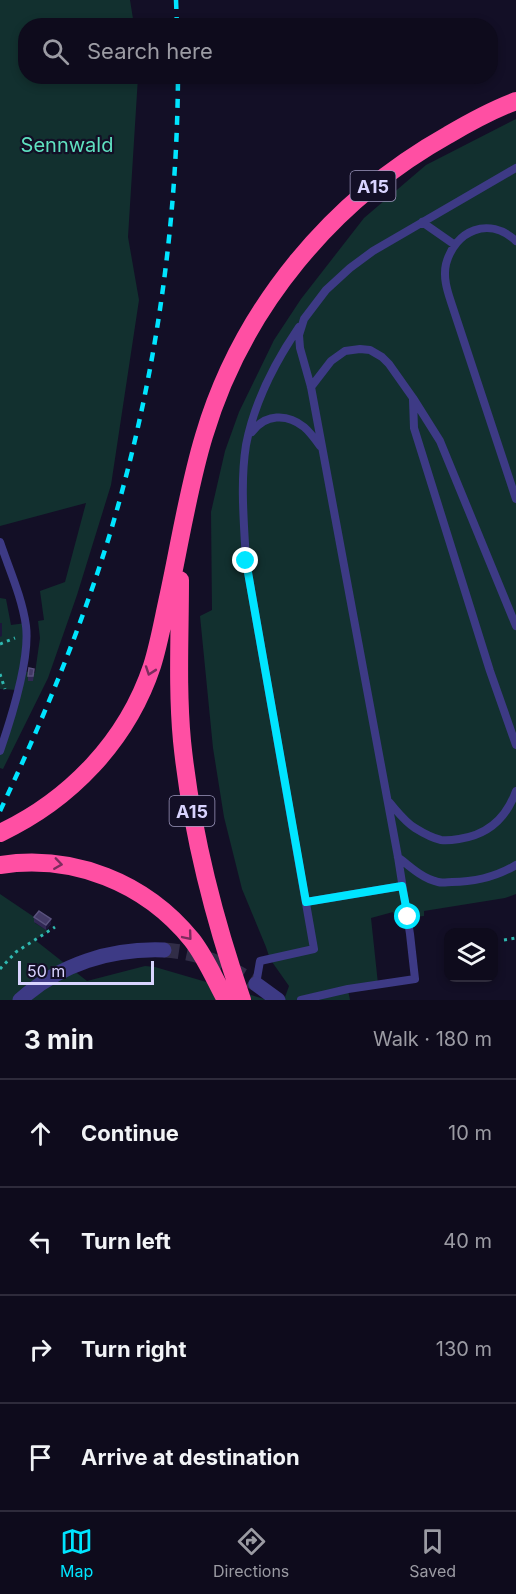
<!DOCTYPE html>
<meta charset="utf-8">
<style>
:root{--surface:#0e0b1c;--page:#171425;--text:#f1f3f6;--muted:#9b9ba3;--line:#2e2b3b;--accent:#00e5ff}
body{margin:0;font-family:Inter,sans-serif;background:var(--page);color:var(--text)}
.controls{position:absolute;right:18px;bottom:18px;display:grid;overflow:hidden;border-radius:12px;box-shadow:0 3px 9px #0003}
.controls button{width:54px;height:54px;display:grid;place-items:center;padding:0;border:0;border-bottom:2px solid var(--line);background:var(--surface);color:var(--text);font:30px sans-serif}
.scale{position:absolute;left:18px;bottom:15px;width:136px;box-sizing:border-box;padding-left:6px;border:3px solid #d9d4ff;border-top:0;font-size:16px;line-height:21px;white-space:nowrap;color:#d9d4ff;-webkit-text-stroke:4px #130f26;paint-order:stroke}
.stop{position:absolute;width:18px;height:18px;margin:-14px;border:4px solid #00e5ff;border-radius:50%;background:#fff}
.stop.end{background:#00e5ff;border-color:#fff;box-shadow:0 2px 6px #0008}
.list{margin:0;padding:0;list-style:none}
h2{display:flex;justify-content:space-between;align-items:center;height:78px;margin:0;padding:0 24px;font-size:26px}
h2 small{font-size:20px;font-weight:400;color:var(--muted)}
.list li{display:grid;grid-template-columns:39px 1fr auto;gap:18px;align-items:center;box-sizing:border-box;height:108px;padding:0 24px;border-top:2px solid var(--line)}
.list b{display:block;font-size:22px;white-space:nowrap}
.list em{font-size:20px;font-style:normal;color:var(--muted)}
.icon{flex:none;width:33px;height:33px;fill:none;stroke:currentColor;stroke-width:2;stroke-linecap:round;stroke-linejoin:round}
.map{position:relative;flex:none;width:516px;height:1000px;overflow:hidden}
.search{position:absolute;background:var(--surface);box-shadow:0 3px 9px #0003;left:18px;right:18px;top:18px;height:66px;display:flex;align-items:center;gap:15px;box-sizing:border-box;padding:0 21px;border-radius:24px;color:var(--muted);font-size:22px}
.sheet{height:510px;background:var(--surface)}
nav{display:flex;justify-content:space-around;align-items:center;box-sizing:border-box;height:84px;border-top:2px solid var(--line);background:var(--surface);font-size:16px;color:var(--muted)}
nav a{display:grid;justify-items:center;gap:3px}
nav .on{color:var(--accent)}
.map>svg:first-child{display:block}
.green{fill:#12302f}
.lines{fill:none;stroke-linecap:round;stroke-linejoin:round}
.minor-tunnel{stroke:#312d47;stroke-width:15;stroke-dasharray:15 8;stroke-linecap:butt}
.path{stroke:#2fb8b0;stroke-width:3;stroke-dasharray:3 4.5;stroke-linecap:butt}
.service{stroke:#3d3a85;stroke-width:8}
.minor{stroke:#3d3a85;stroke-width:15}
.motorway{stroke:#ff4fa3;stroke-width:18}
.rail{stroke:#00e5ff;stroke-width:4.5;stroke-dasharray:9 8;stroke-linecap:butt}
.wall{fill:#312854}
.shaded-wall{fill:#1d163a}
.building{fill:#433a66;stroke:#5a527e;stroke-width:1.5}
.oneway{stroke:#7d2c5e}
.route{stroke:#00e5ff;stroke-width:8}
.labels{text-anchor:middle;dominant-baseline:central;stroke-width:4.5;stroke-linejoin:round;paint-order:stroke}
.shield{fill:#130f26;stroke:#9e99be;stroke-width:1.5}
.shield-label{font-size:18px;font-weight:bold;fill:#d9d4ff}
.park-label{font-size:20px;fill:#5fe0c0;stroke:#130f26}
</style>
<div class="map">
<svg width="516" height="1000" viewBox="0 0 516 1000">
<rect width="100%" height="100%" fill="#130f26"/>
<path class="green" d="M0,0h130l4,25 -108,1v50l112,1 -10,160 11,63 -28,185 -34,110 -29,83 -45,91 -3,-1v-16l17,-62 -17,-1v-91l6,1 5,26 15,-2 -4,48 13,2 5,-35 -2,-17 6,-1 -4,-29 25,-9 21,-79 -86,23z
M516,119v775l-11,4 -81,13v5l-28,3 -3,-7 -22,6 7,66 -30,6 2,10h-66l5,-14 -19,-27 -4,-12 -24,-58 -18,-72 -11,-69 -13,-132 12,-6 -1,-98 14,-61 14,-39 35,-72 27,-41 63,-81 62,-53z
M0,894l37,25 -2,4 13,8 -13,9 52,41 58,-15 10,1 113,33h-268z"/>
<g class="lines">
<path class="minor-tunnel" d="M164,950c35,2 64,15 92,34"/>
<path class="path" d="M0,644l15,-6
M0,674l5,15
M504,940l12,-2
M0,969l16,-17 39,-25"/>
<path class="service" d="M422,222l33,23
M516,241c-27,-25 -61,-11 -70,23 -3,13 1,26 5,38l65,197
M311,387l20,-26 14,-10 15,-2 10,1 12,7 7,7 24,34 27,43 76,185
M413,400l1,28 76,243 26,74
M252,432c13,-18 35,-19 52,-5 6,5 11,12 16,19
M0,542c9,27 22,55 26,84 4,33 -15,93 -26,125
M389,802c8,9 16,20 26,26 8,5 17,10 26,12 6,1 12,0 18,-1 29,-4 47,-20 57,-48
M398,857c11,9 25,22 40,25 4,1 10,0 14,0 23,0 44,-5 64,-17
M306,902l96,-16
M256,984l4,-23 54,-12 -68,-388c-2,-38 -6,-78 0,-116 8,-42 29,-83 53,-118
M301,1000l47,-11 67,-10 -5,-45 -12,-77 -87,-470 -11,-39 -1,-13 5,-16 22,-29 24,-22 23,-17 143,-83"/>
<path class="minor" d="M256,984l22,16
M20,1000c40,-36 91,-52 144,-50"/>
<path class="motorway" d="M180,580c0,54 -3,108 2,161 9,88 31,175 60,259
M0,833c70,-33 127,-92 152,-167 6,-19 10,-40 14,-59 13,-57 21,-115 38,-171 38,-128 128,-236 244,-301 22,-13 44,-25 68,-34
M0,865c73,-11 145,17 192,75 14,18 23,40 34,60"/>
<path class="rail" d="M176,0l1,26
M0,811c42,-89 80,-180 109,-274 45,-149 68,-305 69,-461"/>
</g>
<path class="wall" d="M34,674l-1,7h-5v-5z
M34,917l17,7 -5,6 -12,-8z"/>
<path class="shaded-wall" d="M0,623h2v13l-2,1z
M51,919v5l-5,6v-5z"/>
<path class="building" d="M29,668l5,1 -1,7h-5z
M39,911l12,8 -5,6 -12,-8z"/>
<defs><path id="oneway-chevron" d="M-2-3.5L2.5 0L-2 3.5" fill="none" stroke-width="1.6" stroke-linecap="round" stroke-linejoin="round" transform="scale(1.5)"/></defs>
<g class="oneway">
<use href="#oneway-chevron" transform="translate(150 671) rotate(109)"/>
<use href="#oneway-chevron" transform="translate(58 864) rotate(8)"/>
<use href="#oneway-chevron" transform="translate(188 936) rotate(50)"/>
</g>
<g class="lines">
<path class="route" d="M246,561l60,341 96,-16 6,31"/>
</g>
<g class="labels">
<g class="shield">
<rect x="350.5" y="171" width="45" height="30" rx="4.5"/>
<rect x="169.5" y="796" width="45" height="30" rx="4.5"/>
</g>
<g class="shield-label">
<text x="373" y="186">A15</text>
<text x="192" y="811">A15</text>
</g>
<g class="park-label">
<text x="67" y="145">Sennwald</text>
</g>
</g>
</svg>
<div class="controls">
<button><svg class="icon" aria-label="layers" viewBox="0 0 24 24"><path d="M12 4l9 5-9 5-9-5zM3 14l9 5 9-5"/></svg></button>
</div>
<div class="scale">50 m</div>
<div class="stop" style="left:408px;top:917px"></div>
<div class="stop end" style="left:246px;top:561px"></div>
<div class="search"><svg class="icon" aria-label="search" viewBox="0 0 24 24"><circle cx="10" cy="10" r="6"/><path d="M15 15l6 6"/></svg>Search here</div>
</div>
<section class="sheet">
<h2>3 min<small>Walk · 180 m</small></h2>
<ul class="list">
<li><svg class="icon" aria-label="ahead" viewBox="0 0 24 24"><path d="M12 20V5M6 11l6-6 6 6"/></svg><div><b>Continue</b></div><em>10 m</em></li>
<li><svg class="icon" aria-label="left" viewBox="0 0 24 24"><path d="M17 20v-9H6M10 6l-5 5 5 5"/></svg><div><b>Turn left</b></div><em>40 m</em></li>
<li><svg class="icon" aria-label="right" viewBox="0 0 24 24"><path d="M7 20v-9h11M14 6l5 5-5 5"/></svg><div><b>Turn right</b></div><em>130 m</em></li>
<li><svg class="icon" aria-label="arrive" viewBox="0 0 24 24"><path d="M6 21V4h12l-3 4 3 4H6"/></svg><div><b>Arrive at destination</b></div></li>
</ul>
</section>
<nav>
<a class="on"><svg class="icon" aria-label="map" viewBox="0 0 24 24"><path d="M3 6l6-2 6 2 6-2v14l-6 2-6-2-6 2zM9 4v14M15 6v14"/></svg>Map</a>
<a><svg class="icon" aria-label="directions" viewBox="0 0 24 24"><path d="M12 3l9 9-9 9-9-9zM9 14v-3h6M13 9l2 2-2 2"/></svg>Directions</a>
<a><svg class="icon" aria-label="saved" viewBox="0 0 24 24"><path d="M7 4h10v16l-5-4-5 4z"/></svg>Saved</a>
</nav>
